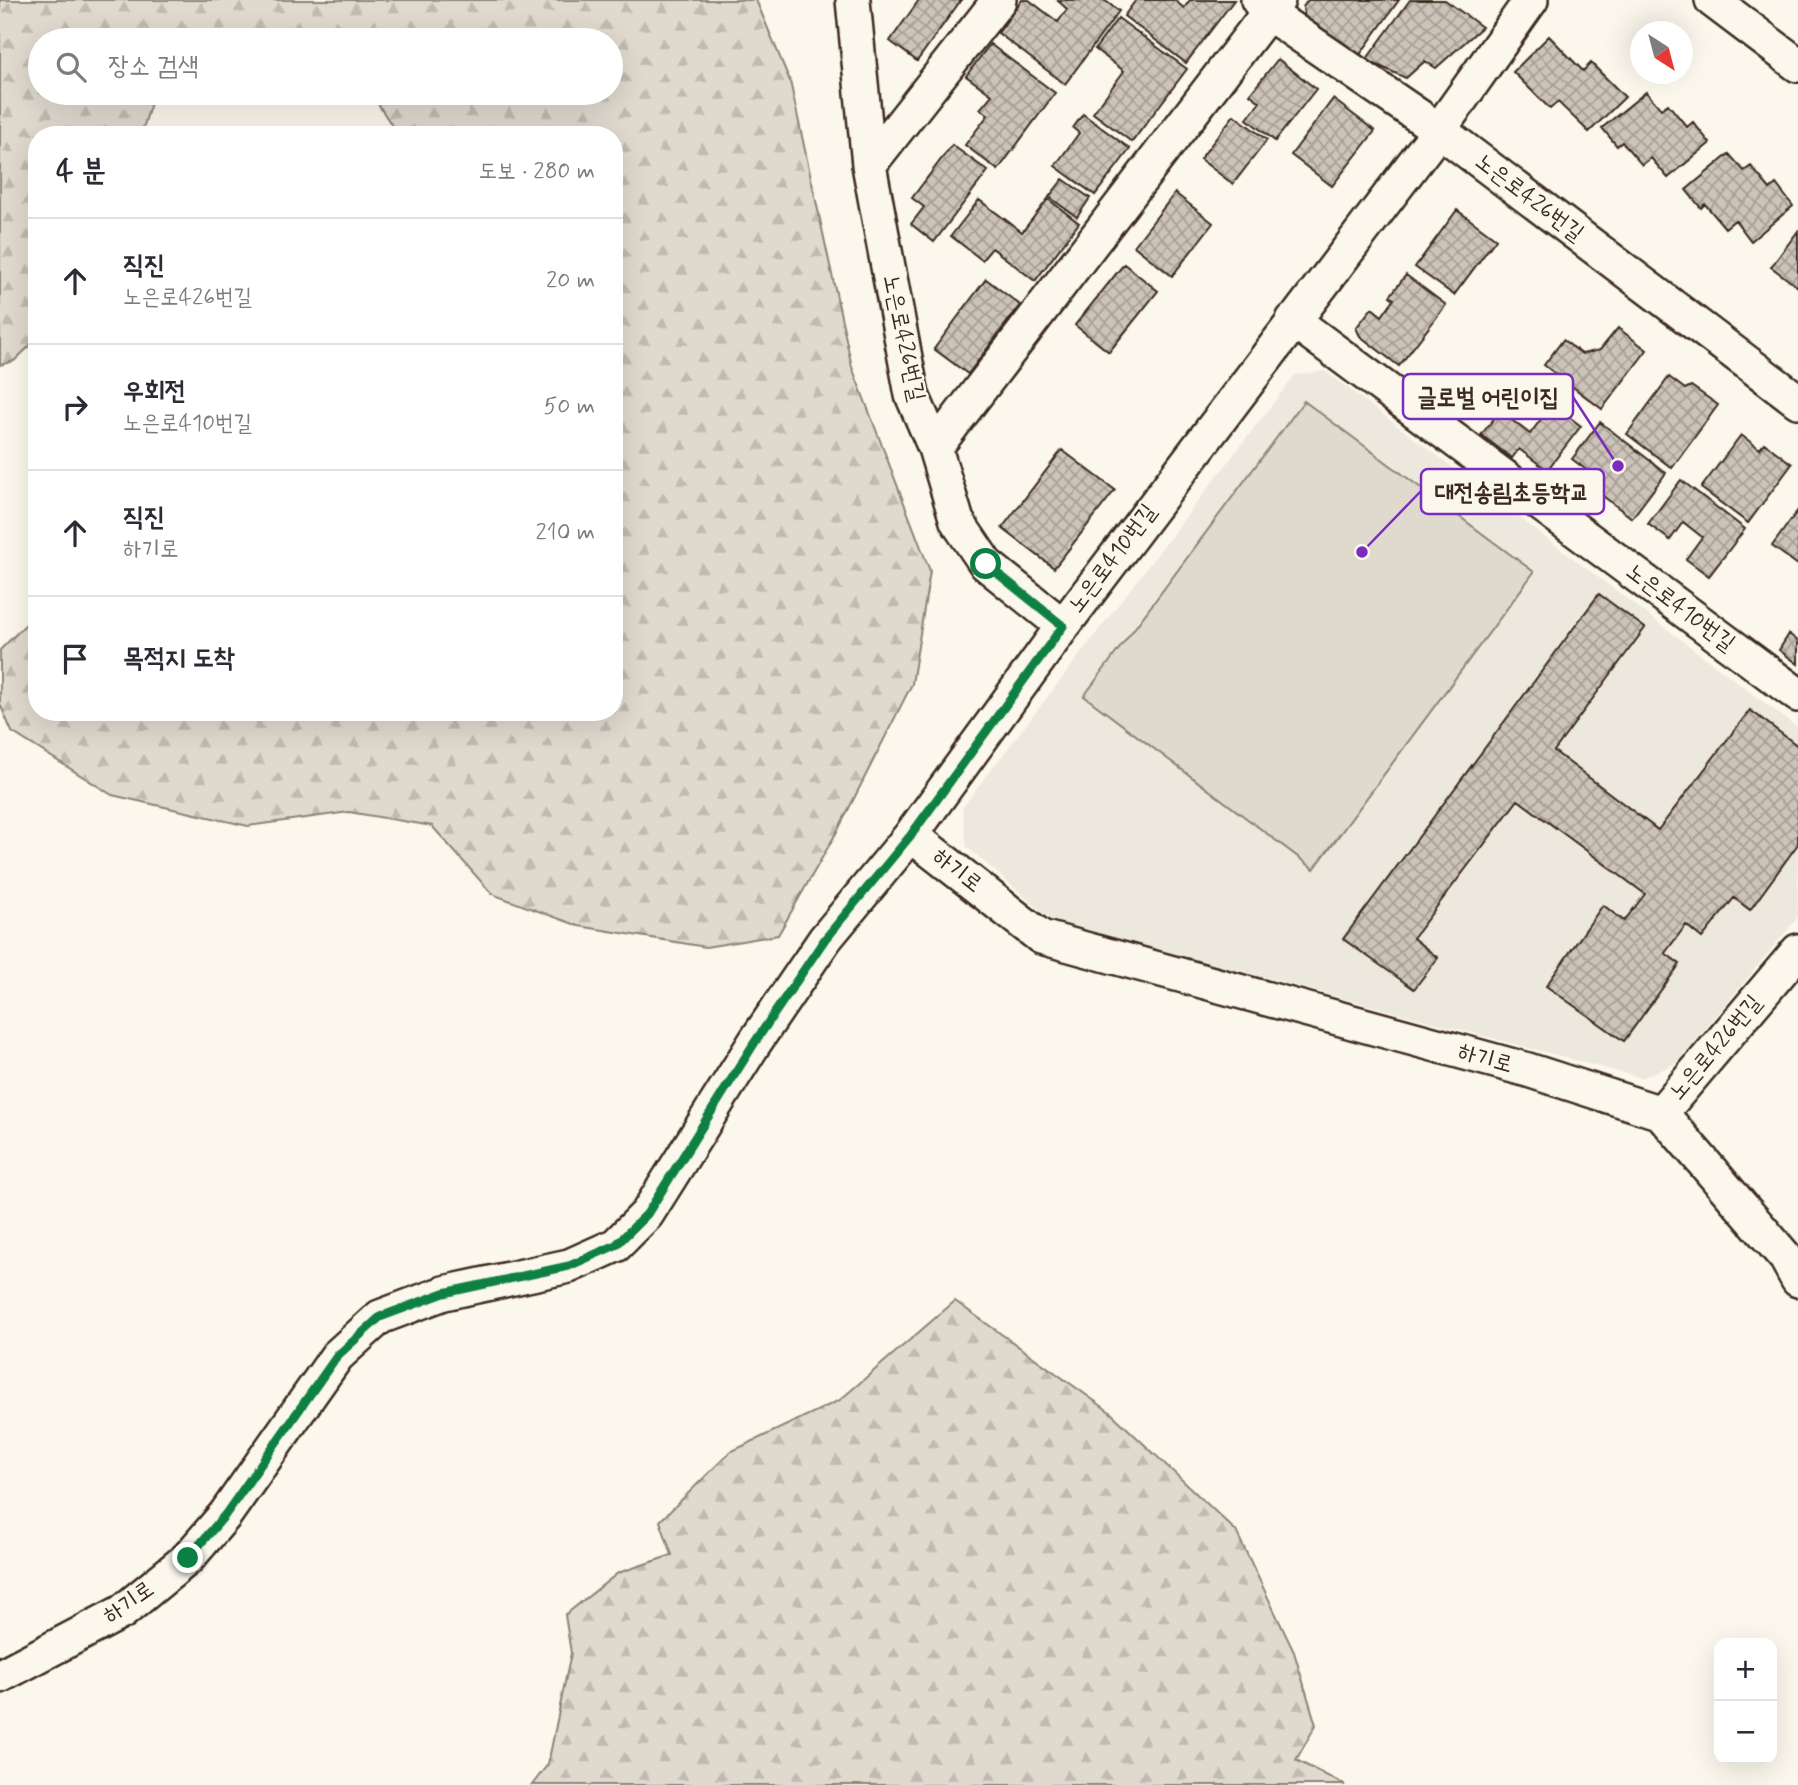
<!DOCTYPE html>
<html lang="ko">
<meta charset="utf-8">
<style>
:root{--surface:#fff;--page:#f2f2f3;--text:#2b2b33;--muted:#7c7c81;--line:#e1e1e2}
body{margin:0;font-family:Mynerve,"Poor Story",sans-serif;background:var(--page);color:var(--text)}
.controls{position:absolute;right:21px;bottom:21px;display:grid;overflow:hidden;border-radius:14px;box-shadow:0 7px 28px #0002}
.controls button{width:63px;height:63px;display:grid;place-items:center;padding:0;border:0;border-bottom:2px solid var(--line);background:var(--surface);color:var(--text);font:35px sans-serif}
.compass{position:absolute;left:1630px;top:21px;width:63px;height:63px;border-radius:50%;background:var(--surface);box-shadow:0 7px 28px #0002;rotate:144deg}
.stop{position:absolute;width:21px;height:21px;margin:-16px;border:5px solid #0b8043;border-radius:50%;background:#fff}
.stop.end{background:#0b8043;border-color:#fff;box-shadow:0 2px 7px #0008}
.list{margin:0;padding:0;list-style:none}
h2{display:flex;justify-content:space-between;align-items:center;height:91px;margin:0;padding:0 28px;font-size:30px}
h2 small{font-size:23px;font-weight:400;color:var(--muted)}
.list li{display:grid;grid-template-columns:46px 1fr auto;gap:21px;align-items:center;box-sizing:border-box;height:126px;padding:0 28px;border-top:2px solid var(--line)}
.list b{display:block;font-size:26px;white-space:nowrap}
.list p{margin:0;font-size:23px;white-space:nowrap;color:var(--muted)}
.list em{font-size:23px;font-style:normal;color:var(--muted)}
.icon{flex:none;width:38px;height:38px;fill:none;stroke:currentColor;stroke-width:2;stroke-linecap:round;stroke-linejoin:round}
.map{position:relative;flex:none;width:1798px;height:1785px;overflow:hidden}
.search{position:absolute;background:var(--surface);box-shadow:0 7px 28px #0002;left:28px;top:28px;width:595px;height:77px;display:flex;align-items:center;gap:18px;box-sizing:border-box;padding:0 24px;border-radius:38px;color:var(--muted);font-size:26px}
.panel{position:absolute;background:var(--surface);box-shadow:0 7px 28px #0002;left:28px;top:126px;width:595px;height:595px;border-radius:28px}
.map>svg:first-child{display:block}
.built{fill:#ede8dd}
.forest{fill:url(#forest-firs);stroke:#8d8276;stroke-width:2}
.pitch{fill:#dfd9ce;stroke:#8d8276;stroke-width:2}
.building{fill:url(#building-cross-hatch);stroke:#3b2a1e;stroke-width:2}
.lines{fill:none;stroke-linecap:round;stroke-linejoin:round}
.minor-casing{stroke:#3b2a1e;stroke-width:38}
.minor{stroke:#fbf7ec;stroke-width:33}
.route{stroke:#0b8043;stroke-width:9}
.labels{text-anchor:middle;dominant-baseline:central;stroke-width:5;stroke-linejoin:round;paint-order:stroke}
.street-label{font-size:23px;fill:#3b2a1e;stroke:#fbf7ec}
.leader{fill:none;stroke:#7b2cbf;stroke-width:2.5}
.callout-dot{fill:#7b2cbf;stroke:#fbf7ec;stroke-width:2.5}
.callout{fill:#fbf7ec;stroke:#7b2cbf;stroke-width:2.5}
.callout-label{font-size:24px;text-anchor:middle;font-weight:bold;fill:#3b2a1e}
</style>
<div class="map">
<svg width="1798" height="1785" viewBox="0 0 1798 1785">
<defs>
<pattern id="forest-firs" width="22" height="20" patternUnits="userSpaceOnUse" patternTransform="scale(1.75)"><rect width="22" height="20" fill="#dfd9ce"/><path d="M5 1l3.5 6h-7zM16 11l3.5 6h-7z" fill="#c0bab0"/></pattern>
<pattern id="building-cross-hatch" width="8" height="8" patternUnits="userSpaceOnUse" patternTransform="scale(1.75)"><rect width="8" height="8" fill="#ccc4b9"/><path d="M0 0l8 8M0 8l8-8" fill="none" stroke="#a79f96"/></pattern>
</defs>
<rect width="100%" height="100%" fill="#fbf7ec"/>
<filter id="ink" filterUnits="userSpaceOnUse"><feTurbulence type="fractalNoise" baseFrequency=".0143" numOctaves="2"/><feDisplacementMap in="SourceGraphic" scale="14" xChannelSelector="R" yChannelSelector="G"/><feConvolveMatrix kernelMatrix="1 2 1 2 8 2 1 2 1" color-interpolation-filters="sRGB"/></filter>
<g filter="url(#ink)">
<path class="built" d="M1325,371l473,357v189l-121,146 -35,15 -589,-157 -86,-74 -5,-39 333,-433z"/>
<path class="forest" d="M0,0h756l34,81 62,286 78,204 -18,113 -73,144 -61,107 -72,12 -127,-21 -87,-32 -60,-68 -83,-14 -101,14 -136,-31 -100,-63 -12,-28v-54l37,-37v99h577v-577h-216l-27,-42h240v-53h-571v53h114l-13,42h-104v204l-23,22 -14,4z
M955,1301l155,111 126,119 58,121 22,73 -20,35 49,25h-813l16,-21 23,-111 -6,-38 53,-42 54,-18 -12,-34 70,-69 110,-52z"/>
<path class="pitch" d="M1304,401l230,171 -220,297 -230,-173z"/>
<path class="building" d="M919,0h42l-44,61 -27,-20z
M1022,0h7l29,22 9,-13 -10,-9h47l15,11 -54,73 -67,-51z
M1136,0h38l10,8 6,-8h44l-48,63 -62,-47z
M1308,0h91l-48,67 -43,-31 -5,-29z
M1410,0h35l37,27 -46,41 -11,-7 -19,17 -40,-18z
M1118,18l69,51 -55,73 -39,-29 31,-42 -29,-22z
M1549,36l34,35 8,-8 34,34 -36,35 -31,-30 -8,7 -37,-37z
M990,44l65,49 -57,77 -33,-25 23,-30 -8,-6 12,-14 -26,-19z
M1278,59l38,30 -41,52 -28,-22 13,-17 -10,-8z
M1646,92l15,17 7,-5 19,23 6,-5 17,21 -42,35 -17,-20 -9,7 -20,-23 -5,4 -15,-18z
M1333,99l42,32 -43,55 -41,-31z
M1083,114l47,35 -35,46 -40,-29 24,-33 -6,-5z
M1234,115l33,25 -34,44 -33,-25z
M952,145l36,26 -54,71 -23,-18 13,-17 -12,-9z
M1729,154l15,17 7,-5 19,23 6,-5 17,22 -42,35 -16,-21 -10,8 -20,-24 -4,4 -15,-18z
M1063,179l27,19 -13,19 -28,-20z
M1175,193l38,30 -41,53 -38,-30z
M1048,199l31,24 -44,58 -43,-33 -10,12 -31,-24 28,-36 43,32z
M1457,210l39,29 -42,56 -39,-28z
M1798,231v56l-27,-20z
M1124,264l34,27 -49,61 -34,-27z
M1406,275l40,30 -47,61 -39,-30 -4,-8 16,-20 10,8 12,-17 -4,-3z
M986,279l34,26 -52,69 -34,-25z
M1618,328l29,22 -45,59 -58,-44 19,-25 19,14 18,-4z
M1669,377l16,12 6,-3 27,19 -46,63 -45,-34z
M1552,404l29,22 -34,44 -28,-21 -7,9 -31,-23 19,-24 30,23z
M1600,422l66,51 -34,45 -49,-37 6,-9 -17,-13z
M1741,435l19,14 4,-6 28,21 -44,59 -47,-35z
M1062,450l53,40 -61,78 -52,-40z
M1681,480l64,49 -36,47 -23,-17 16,-22 -19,-15 -13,18 -22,-16z
M1798,510v55l-26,-19z
M1599,594l46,34 -91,123 104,79 92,-120 48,36v98l-48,66 -16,-12 -32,40 -16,-13 -21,28 15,11 -56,77 -78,-55 57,-81 21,16 21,-27 -127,-94 -105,138 25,20 -24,31 -71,-50z
M1789,634l9,7v23l-19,-14z"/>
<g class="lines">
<g class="minor-casing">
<path id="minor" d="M853,0l16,165 43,230 23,53 22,73 29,43 77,62
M1258,0l10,13 171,117 359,271
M1712,0l86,65
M869,165l130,-165
M1293,320l505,375
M935,448l343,-448
M911,835l130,102 487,133 133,43 125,145 12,22
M1661,1113l137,-162
M0,1676l122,-64 66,-54 37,-43 112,-159 43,-39 64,-24 125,-27 47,-21 31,-31 108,-172 70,-103 86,-104 152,-209 376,-496 92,-130"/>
</g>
<use href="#minor" class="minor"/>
</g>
</g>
<g class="lines" filter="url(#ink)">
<path class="route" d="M188,1558l37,-43 112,-159 43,-39 64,-24 125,-27 47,-21 31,-31 108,-172 70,-103 86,-104 152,-209 -77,-62"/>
</g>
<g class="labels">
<g class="street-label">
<text transform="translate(1529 198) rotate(37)">노은로426번길</text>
<text transform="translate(903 338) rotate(78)">노은로426번길</text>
<text transform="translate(1113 559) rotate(-53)">노은로410번길</text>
<text transform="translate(1680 608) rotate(37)">노은로410번길</text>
<text transform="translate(957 871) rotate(38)">하기로</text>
<text transform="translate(1716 1048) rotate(-50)">노은로426번길</text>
<text transform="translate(1485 1059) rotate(15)">하기로</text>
<text transform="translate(129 1603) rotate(-35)">하기로</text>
</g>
</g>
<path class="leader" d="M1618 466L1573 397M1362 552L1421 491"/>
<g class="callout-dot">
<circle cx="1618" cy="466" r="7"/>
<circle cx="1362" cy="552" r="7"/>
</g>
<g class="callout">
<rect x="1403" y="374" width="170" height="45" rx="7"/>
<rect x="1421" y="469" width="183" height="45" rx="7"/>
</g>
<g class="callout-label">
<text x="1488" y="405">글로벌 어린이집</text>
<text x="1512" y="500">대전송림초등학교</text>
</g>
</svg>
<div class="controls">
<button>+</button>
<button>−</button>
</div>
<svg class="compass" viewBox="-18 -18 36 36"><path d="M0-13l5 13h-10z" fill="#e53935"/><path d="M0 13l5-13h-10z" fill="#7c7c81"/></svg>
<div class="stop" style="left:986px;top:564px"></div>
<div class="stop end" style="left:188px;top:1558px"></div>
<div class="search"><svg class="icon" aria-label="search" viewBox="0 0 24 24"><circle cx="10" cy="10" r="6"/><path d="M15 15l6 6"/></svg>장소 검색</div>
<section class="panel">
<h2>4 분<small>도보 · 280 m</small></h2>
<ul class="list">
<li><svg class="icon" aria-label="ahead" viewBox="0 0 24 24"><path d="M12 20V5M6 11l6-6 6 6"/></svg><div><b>직진</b><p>노은로426번길</p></div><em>20 m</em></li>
<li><svg class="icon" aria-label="right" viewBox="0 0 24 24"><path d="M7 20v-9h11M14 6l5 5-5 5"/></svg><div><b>우회전</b><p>노은로410번길</p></div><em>50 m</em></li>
<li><svg class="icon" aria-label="ahead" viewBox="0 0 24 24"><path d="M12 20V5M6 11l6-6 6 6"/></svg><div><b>직진</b><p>하기로</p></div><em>210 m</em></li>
<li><svg class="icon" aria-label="arrive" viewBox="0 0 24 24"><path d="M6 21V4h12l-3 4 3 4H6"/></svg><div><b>목적지 도착</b></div></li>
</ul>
</section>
</div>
